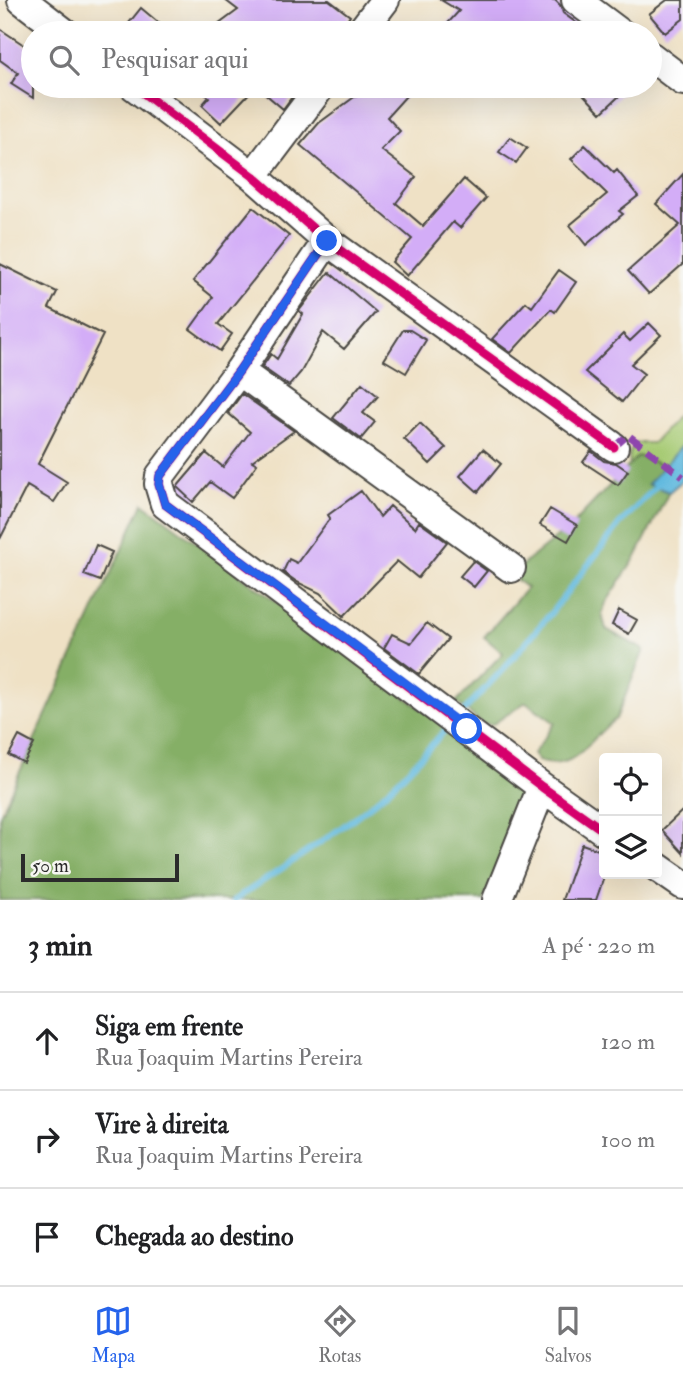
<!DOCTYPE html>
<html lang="pt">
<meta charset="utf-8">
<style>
:root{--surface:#fff;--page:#f6f6f6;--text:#202124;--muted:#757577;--line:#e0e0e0;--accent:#2563eb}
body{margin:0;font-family:"IM FELL Double Pica",serif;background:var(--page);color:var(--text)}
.controls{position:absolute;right:21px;bottom:21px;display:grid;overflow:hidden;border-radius:7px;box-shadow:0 7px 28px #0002}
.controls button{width:63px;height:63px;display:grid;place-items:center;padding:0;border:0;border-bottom:2px solid var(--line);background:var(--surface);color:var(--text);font:35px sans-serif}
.scale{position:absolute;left:21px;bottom:18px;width:158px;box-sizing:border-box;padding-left:7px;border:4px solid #2b2b2b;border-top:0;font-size:19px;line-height:24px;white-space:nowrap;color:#2b2b2b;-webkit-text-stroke:5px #f6f6f2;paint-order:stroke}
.stop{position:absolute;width:21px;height:21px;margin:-16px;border:5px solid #2563eb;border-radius:50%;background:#fff}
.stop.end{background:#2563eb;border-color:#fff;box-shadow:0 2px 7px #0008}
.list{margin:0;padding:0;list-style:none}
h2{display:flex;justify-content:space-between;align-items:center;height:91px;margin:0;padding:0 28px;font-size:30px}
h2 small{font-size:23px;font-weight:400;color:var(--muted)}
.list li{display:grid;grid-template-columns:46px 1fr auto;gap:21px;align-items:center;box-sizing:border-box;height:98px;padding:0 28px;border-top:2px solid var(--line)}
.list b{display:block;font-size:26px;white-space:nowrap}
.list p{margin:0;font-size:23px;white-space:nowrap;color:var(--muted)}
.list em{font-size:23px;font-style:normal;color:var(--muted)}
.icon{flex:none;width:38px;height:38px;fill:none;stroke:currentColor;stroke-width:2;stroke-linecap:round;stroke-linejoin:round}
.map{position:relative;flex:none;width:683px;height:900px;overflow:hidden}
.search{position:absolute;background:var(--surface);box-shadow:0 7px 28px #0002;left:21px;right:21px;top:21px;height:77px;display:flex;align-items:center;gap:18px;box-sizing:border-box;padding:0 24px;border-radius:38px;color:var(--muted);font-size:26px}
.sheet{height:385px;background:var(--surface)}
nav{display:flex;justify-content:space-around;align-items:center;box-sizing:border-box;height:98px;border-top:2px solid var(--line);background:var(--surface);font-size:19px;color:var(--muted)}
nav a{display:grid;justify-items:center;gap:4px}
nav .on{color:var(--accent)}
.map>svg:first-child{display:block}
.green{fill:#a7cb75;stroke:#697b50;stroke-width:2}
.forest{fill:#85af66;stroke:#586d48;stroke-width:2}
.water{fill:#62badf;stroke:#467285;stroke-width:2}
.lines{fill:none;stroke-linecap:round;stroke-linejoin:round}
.stream{stroke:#62badf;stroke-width:6}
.building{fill:#d3adf7}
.minor-casing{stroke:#484642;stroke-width:32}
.minor{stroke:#fff;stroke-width:28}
.quiet{stroke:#8e44ad;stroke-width:7;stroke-dasharray:14 7;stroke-linecap:butt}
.cycleway-casing{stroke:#f6f6f2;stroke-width:13}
.cycleway{stroke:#d6006c;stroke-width:9}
.route{stroke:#2563eb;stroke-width:9}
</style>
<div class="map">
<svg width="683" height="900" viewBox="0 0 683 900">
<rect width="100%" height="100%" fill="#f6f6f2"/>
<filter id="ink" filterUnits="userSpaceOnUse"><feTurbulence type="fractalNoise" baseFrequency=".0143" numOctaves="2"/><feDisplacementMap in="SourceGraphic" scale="14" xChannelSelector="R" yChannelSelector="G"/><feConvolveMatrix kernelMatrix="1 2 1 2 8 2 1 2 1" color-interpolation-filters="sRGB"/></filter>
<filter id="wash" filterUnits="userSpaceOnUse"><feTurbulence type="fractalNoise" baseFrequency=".00686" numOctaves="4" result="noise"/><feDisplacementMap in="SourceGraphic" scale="28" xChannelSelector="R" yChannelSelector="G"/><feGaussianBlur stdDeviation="1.57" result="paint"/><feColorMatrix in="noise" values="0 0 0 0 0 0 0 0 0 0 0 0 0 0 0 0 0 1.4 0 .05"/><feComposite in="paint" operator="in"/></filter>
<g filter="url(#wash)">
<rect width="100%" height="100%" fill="#efe1c5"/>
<path class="green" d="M683,410v34l-19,22 -26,-10 -8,9c-3,-11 0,-15 7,-22h16z"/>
<path class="forest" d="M638,456l26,10 -16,18 21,8 -33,65 -30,46 -4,11 4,15 38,21 -28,69c-27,18 -39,55 -78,42l-5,-7 22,-31 -29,-21 -33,22h-10l-27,-22 47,-49 -19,-16 43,-49 -17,-13 62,-50z
M143,503l388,287 -48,110h-483v-85z"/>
<path class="water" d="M683,444v36l-14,12 -21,-8z"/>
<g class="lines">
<path class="stream" d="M460,715l46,-49 45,-53 68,-88 41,-43
M234,900c43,-28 87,-56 128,-88 33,-25 60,-57 88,-87"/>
</g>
<g id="blocks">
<path class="building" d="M225,0h104l21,16 -13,17h-130l31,-23z
M441,0h114l5,5 3,8 27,20h-151l20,-22z
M667,0h16v19l-18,14 -16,-19z
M141,8l30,25h-50z
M0,29l33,22v47l-22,-14 7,-11 -18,-13z
M196,86h104l-17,23 -27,-23 -35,37 -19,-18 7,-8z
M346,86h69l-28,31 13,14 -19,19 35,27 -20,26 27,23 41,-47 22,19 -26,30 -7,-6 -46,54 -15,-14 20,-23 -112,-94 19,-22 38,-28z
M593,86h37l-29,27 -17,-18z
M510,137l17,11 -11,15 -17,-11z
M585,145l29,28 3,-3 21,26 -19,15 4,3 -37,31 -16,-20 37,-31 -36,-35z
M683,174v90l-34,30 -21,-23 52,-46 -24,-21z
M253,207l36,29 -71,88 14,10 -12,17 -30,-22 23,-32 -20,-16z
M0,264l57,28 -8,16 54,27 -65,129 29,18 -13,20 -27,-16 -27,53z
M559,270l17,12 -21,30 -4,-3 -40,44 -19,-14 34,-37 6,5z
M329,272l47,40 -32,37 -21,-17 -22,40 -12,14 -27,-19 9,-13 6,5 26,-45 -4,-3z
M649,323l12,12 -30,29 13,10 -22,28 -37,-30 38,-38 7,7z
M403,330h7l16,10 -20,33 -22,-13z
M362,383l16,13 -15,17 12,9 -14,17 -28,-21z
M242,394l52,37 -42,30 5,3 -25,34 -22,-16 -17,20 -16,-15 29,-34 17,14 27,-35 -22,-19z
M420,423l26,25 -16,16 -26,-25z
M483,449l18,15 -23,28 -18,-16z
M591,451l13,10 12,2 12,8 -10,14 -35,-23z
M361,491l19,26 10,-11 25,22 4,-6 28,20 -29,36 -21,-17 -53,55 -24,-23 -23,-11 -14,-10 6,-13 8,4 33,-45 -2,-3z
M550,509l27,16 -9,16 -28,-16z
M96,545l16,7 -12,29 -16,-6z
M473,561l14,10 -13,16 -14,-11z
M619,610l18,10 -8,14 -17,-9z
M427,623l21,16 -29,35 -35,-26 8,-14 19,9z
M19,736l15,8 -10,19 -15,-8z
M683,810v43l-21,-23z
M582,844l22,8v25l-8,23h-34z"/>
</g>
</g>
<g filter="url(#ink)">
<use href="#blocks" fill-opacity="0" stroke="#484642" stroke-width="2"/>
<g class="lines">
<g class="minor-casing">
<path id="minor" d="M22,0l43,33
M576,0l44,33
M360,33l25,-33
M650,56l33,25
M134,86l119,90 74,65 -88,130 -79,105 -1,8 6,20 377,283 62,44
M253,176l68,-90
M327,241l287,206
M239,371l272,197
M657,867l26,18
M497,900l45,-113"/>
</g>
<use href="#minor" class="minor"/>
<path class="quiet" d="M614,447l14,-12 55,42"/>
<g class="cycleway-casing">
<path id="cycleway" d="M134,86l119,90 74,65 -88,130 -79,105 -1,8 6,20 377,283 62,44
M327,241l287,206"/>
</g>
<use href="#cycleway" class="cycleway"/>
</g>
</g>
<g class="lines" filter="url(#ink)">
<path class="route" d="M327,241l-88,130 -79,105 -1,8 6,20 302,225"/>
</g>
</svg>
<div class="controls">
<button><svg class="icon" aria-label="locate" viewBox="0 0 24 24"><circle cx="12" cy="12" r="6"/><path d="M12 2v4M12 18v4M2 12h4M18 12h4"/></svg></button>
<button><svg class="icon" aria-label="layers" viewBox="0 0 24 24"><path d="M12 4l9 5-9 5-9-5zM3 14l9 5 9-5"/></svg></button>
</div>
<div class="scale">50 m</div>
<div class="stop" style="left:467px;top:729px"></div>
<div class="stop end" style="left:327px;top:241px"></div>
<div class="search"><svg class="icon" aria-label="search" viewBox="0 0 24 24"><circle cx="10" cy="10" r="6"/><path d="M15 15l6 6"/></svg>Pesquisar aqui</div>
</div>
<section class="sheet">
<h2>3 min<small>A pé · 220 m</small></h2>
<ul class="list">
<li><svg class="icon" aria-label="ahead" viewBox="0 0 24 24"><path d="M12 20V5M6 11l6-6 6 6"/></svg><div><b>Siga em frente</b><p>Rua Joaquim Martins Pereira</p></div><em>120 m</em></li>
<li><svg class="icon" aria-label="right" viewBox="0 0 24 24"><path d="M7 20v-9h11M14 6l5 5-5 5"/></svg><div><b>Vire à direita</b><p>Rua Joaquim Martins Pereira</p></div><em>100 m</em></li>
<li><svg class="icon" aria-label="arrive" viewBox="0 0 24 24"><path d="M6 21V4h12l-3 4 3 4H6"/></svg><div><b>Chegada ao destino</b></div></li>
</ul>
</section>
<nav>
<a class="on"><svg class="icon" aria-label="map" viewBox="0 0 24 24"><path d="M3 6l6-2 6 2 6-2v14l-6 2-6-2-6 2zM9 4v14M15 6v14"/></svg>Mapa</a>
<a><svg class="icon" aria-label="directions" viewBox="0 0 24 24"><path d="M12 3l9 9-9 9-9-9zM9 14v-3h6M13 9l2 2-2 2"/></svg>Rotas</a>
<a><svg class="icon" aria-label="saved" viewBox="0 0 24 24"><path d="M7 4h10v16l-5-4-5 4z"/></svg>Salvos</a>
</nav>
